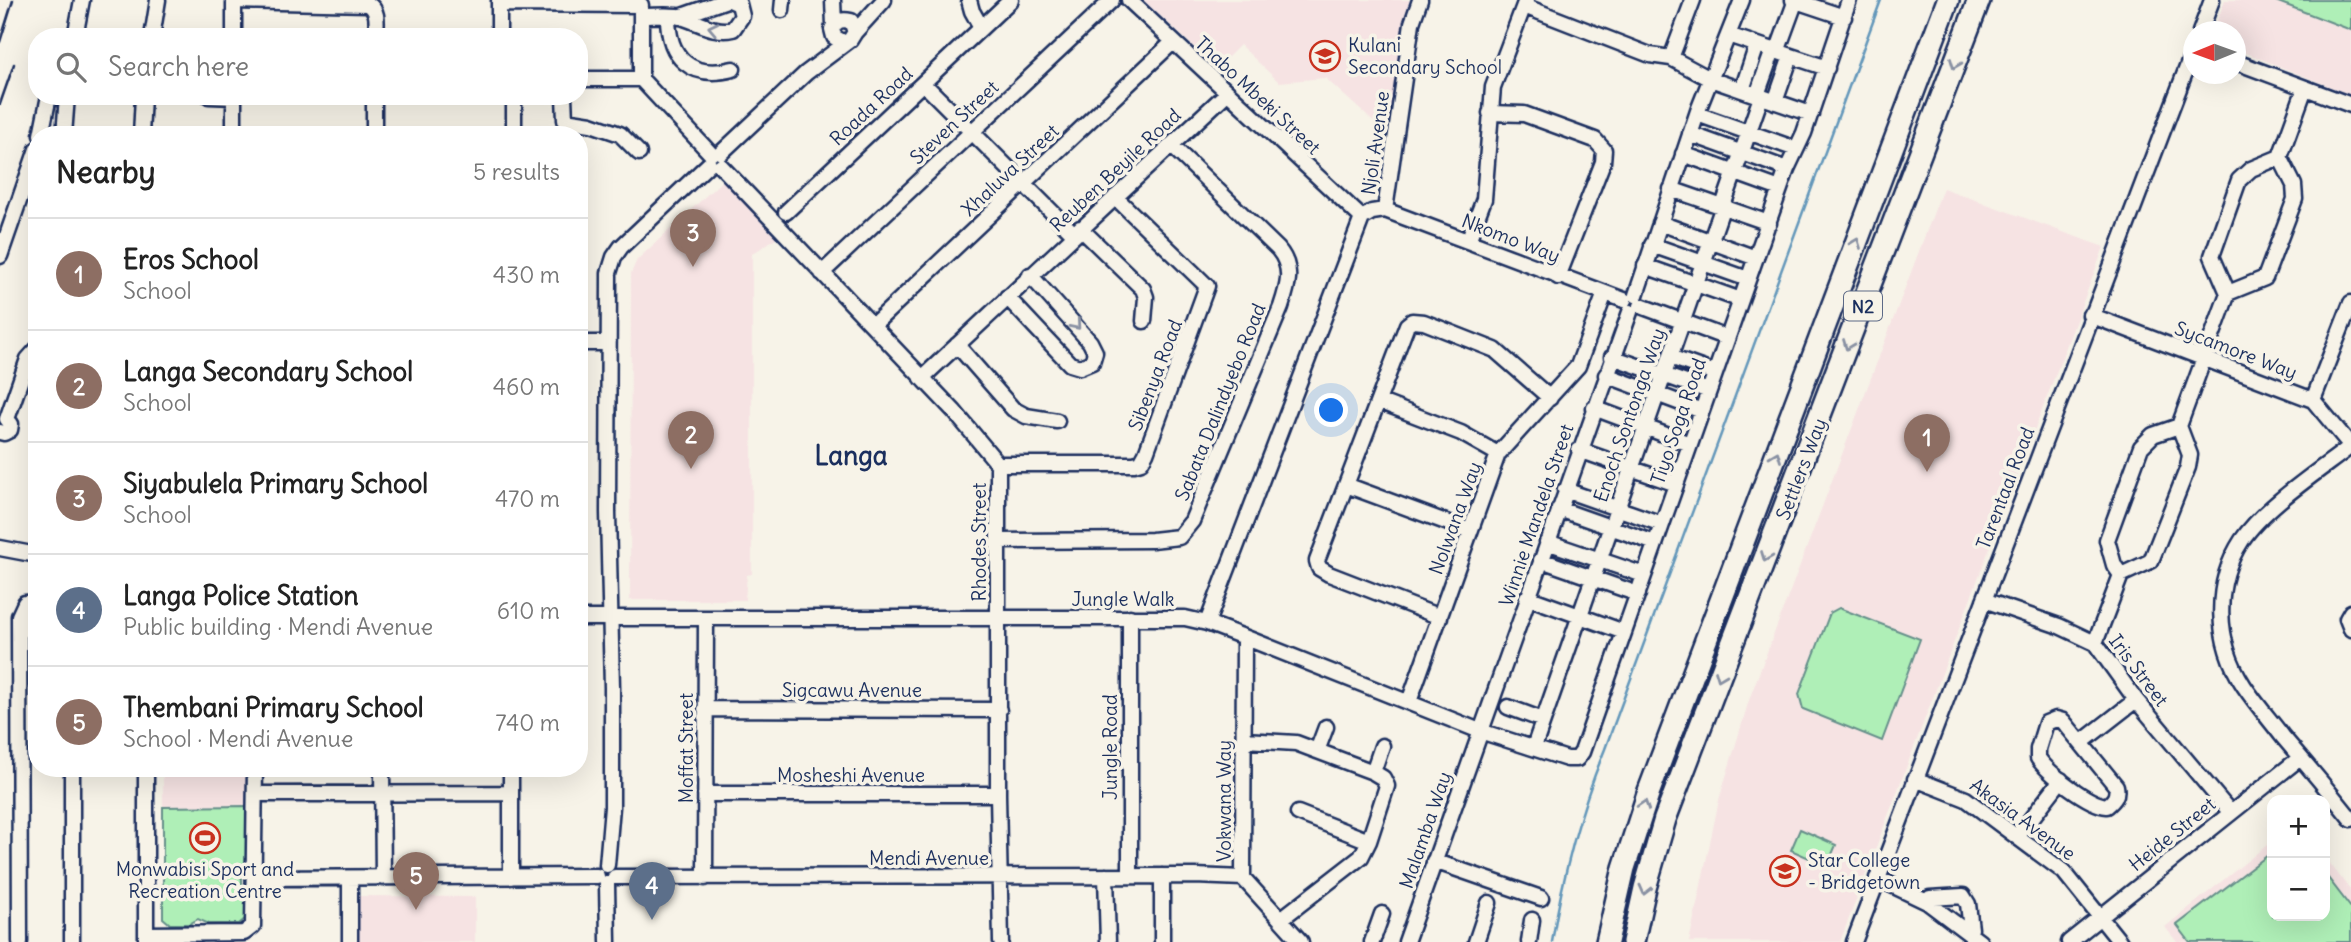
<!DOCTYPE html>
<meta charset="utf-8">
<style>
:root{--surface:#fff;--page:#f2f2f2;--text:#222;--muted:#767676;--line:#e0e0e0;--accent:#db2777}
body{margin:0;font-family:Delius,sans-serif;background:var(--page);color:var(--text)}
.controls{position:absolute;right:21px;bottom:21px;display:grid;overflow:hidden;border-radius:14px;box-shadow:0 7px 28px #0002}
.controls button{width:63px;height:63px;display:grid;place-items:center;padding:0;border:0;border-bottom:2px solid var(--line);background:var(--surface);color:var(--text);font:35px sans-serif}
.compass{position:absolute;left:2183px;top:21px;width:63px;height:63px;border-radius:50%;background:var(--surface);box-shadow:0 7px 28px #0002;rotate:269deg}
.you{position:absolute;left:1332px;top:411px;width:24px;height:24px;margin:-18px;border:5px solid #fff;border-radius:50%;background:#1a73e8;box-shadow:0 0 0 10px #1a73e833}
.badge{display:grid;place-items:center;width:46px;height:46px;border-radius:50%;background:var(--accent);color:#fff;font-size:23px;font-weight:700}
.pin{position:absolute;translate:-50% -58px;filter:drop-shadow(0 2px 4px #0008)}
.pin::after{content:'';position:absolute;top:37px;width:24px;height:21px;background:inherit;clip-path:polygon(0 0,100% 0,50% 100%)}
.list{margin:0;padding:0;list-style:none}
h2{display:flex;justify-content:space-between;align-items:center;height:91px;margin:0;padding:0 28px;font-size:30px}
h2 small{font-size:23px;font-weight:400;color:var(--muted)}
.list li{display:grid;grid-template-columns:46px 1fr auto;gap:21px;align-items:center;box-sizing:border-box;height:112px;padding:0 28px;border-top:2px solid var(--line)}
.list b{display:block;font-size:26px;white-space:nowrap}
.list p{margin:0;font-size:23px;white-space:nowrap;color:var(--muted)}
.list em{font-size:23px;font-style:normal;color:var(--muted)}
.icon{flex:none;width:38px;height:38px;fill:none;stroke:currentColor;stroke-width:2;stroke-linecap:round;stroke-linejoin:round}
.map{position:relative;flex:none;width:2351px;height:942px;overflow:hidden}
.search{position:absolute;background:var(--surface);box-shadow:0 7px 28px #0002;left:28px;top:28px;width:560px;height:77px;display:flex;align-items:center;gap:18px;box-sizing:border-box;padding:0 24px;border-radius:28px;color:var(--muted);font-size:26px}
.panel{position:absolute;background:var(--surface);box-shadow:0 7px 28px #0002;left:28px;top:126px;width:560px;height:651px;border-radius:28px}
.map>svg:first-child{display:block}
.built{fill:#f6e3e3}
.garden{fill:#afefb7;stroke:#658f8a;stroke-width:2}
.lines{fill:none;stroke-linecap:round;stroke-linejoin:round}
.stream{stroke:#6497ba;stroke-width:2.5}
.minor-casing{stroke:#1b2f5e;stroke-width:19}
.highway-casing{stroke:#1b2f5e;stroke-width:26}
.minor{stroke:#f7f3e8;stroke-width:14}
.highway{stroke:#f7f3e8;stroke-width:21}
.rail{stroke:#1b2f5e;stroke-width:2.5}
.oneway{stroke:#8991a3}
.labels{text-anchor:middle;dominant-baseline:central;stroke-width:7;stroke-linejoin:round;paint-order:stroke}
.shield{fill:#f7f3e8;stroke:#5d6a87;stroke-width:2}
.shield-label{font-size:18px;font-weight:bold;fill:#1b2f5e}
.poi-label{font-size:19px;fill:#1b2f5e;stroke:#f7f3e8;text-anchor:start}
.street-label{font-size:19px;fill:#1b2f5e;stroke:#f7f3e8}
.district-label{font-size:26px;font-weight:bold;fill:#1b2f5e;stroke:#f7f3e8}
</style>
<div class="map">
<svg width="2351" height="942" viewBox="0 0 2351 942">
<rect width="100%" height="100%" fill="#f7f3e8"/>
<filter id="ink" filterUnits="userSpaceOnUse"><feTurbulence type="fractalNoise" baseFrequency=".0143" numOctaves="2"/><feDisplacementMap in="SourceGraphic" scale="14" xChannelSelector="R" yChannelSelector="G"/><feConvolveMatrix kernelMatrix="1 2 1 2 8 2 1 2 1" color-interpolation-filters="sRGB"/></filter>
<g filter="url(#ink)">
<path class="built" d="M1143,0h267l-5,14 -17,121 -63,-57 -46,4 -39,-37 -23,23z
M2225,0h126v95l-115,-46v-17h-23z
M724,179l55,57 -27,18v320l-5,1 -2,25h-115l1,-327 6,-13z
M1943,188l161,59 -264,695h-151l30,-142 31,-103z
M163,768h83v38l-83,1z
M2272,841v75h53v-59l26,34v51h-174l-12,-15z
M358,896l117,1v45h-117z"/>
<path class="garden" d="M2273,0h78v30z
M1839,608l81,31 -38,102 -79,-32 -4,-15 31,-81z
M246,806v63h-6l-2,7 4,2v5l4,7v28l-7,6h-30l-11,-5 -9,5h-19l-7,-6v-111z
M1800,829l36,16 -9,21 -36,-16z
M2272,852v64h53v-42l26,34v34h-161l-13,-17z"/>
<g class="lines">
<path class="stream" d="M1552,942c11,-67 27,-130 53,-193l276,-749"/>
<g class="minor-casing">
<path id="minor" d="M499,0v37
M833,0l1,26
M969,0l3,11 9,16
M1129,0l233,218
M1793,0l51,17
M234,1l134,3c12,7 8,21 8,33
M499,4l142,1
M1524,6l126,49 21,3 22,-58
M782,10l1,-10
M642,16c11,0 24,-1 35,0 19,4 36,18 56,13l9,-13 -3,-12 -9,-4
M668,16c0,42 23,64 65,53
M679,17l48,-17
M855,32l29,-32
M2200,32l12,-32
M1728,35l99,33
M75,37l7,-37
M152,37l6,-37
M234,37v-37
M1777,52l19,-52
M1671,58l39,21 101,35
M2236,62l115,43
M579,79h62l70,75
M641,79v-72
M923,83l151,151
M1742,90l15,-45
M1757,95l16,-45
M209,96l25,1
M564,96l1,24 26,4 29,10 19,19
M1775,102l16,-46
M1490,113l34,1 71,26 9,10 -1,12 -45,115
M1697,114l99,35
M1690,134l97,35
M41,135l8,-39
M64,135l3,-39
M141,135l2,-39
M234,135v-39
M374,135v-39
M514,135v-39
M721,153l85,-80 44,-33 5,-8 -4,-11c-9,-2 -15,-1 -19,8l2,8 11,6
M1683,154l97,35
M721,166l233,245 44,53v330l3,148
M1671,189l98,34
M1385,210l239,90
M1385,210l27,-187 8,-23
M786,212l225,-212
M1660,223l96,35
M1080,228l63,61 3,8 -2,24
M1468,241l16,-42 9,-112 33,-87
M1652,245l96,34
M0,256l37,-107
M1645,266l96,34
M822,273l290,-273
M2228,293l37,-15 30,-79 -1,-14 -14,-28 25,-69
M1636,295l63,-187 43,-108
M1007,297l63,67 10,3 12,-5 3,-10 -5,-10 -60,-67
M1641,306l86,32
M2090,315l223,85 38,46
M873,325l300,-283
M579,343h29
M957,345l56,64 13,7 31,5
M1612,357l97,34
M1670,357l45,16
M1606,375l96,36
M922,378l305,-285
M2313,400l38,-97
M1378,401l83,32 37,21
M1594,408l96,36
M7,419l21,-60 9,-10
M0,432l4,1 6,-3 1,-6 -4,-5
M2351,446c-32,25 -86,60 -109,94 -29,44 -27,102 2,146 12,18 26,34 39,51 23,27 46,54 68,82
M1579,450l97,34
M998,464h136l7,-2 5,-9 61,-167 -92,-89
M1346,485l124,46
M1565,490l97,34
M1559,509l96,34
M999,541l153,-1 27,-3 13,-16 89,-214c7,-21 13,-39 -3,-58l-107,-104
M1547,542l97,33
M0,548l37,7
M1541,560l97,34
M2121,575l30,-14 37,-94 2,-12 -11,-29 49,-133 -16,-37 27,-76 12,-11 29,-12
M1527,597l97,35
M1984,600l75,26 36,17 41,57 94,112
M2351,612l-4,7 4,10
M1440,617l-111,-43 -10,-6 -2,-7 90,-236 5,-4 12,1 71,28 55,48
M579,618h606l22,5 37,14 236,94 87,28h10l5,-7 205,-583 17,-36 45,-133
M1207,623l155,-405 10,-6 13,-2
M1244,637l-1,241 58,64
M2095,643l26,-68 -7,-10 -7,-25 34,-93 12,-12 26,-9
M1409,702l89,-248 80,-88 27,-73
M1508,707l35,13
M705,709l294,1
M2056,719l7,2 53,65c2,10 -2,14 -9,20 -18,-1 -59,-33 -69,-48v-9l8,-26z
M1244,740l52,3 77,29 10,6 4,8 -18,55 -8,16 -80,62
M2082,742l54,-42
M1534,747l227,-650
M1317,751l9,-24
M72,768v174
M382,768l1,110
M1373,772l9,-26
M1915,779l51,20 98,73 56,70
M255,794l256,-1
M705,794h293
M1298,813l71,28
M2017,837l44,-57
M1434,861l107,37
M607,865l5,-58v-119l-4,-176 1,-239 5,-16 7,-10 88,-83
M1106,876l2,66
M1130,876v-259
M511,877v-109
M615,877l580,-1 48,2
M255,878l342,-2
M350,878v64
M705,878l1,-260
M1877,878l50,24 53,40
M607,883l1,59
M1927,902l3,-4 33,-2 5,8 3,25 -3,4
M146,934l98,-1 9,-7 2,-158
M146,941v-173
M20,942l-1,-326 6,-13 12,-1
M1162,942v-66
M1372,942l10,-28
M1406,942l224,-630
M1476,942l13,-39
M1529,942l3,-22
M1854,942l340,-893
M2069,942l231,-184"/>
</g>
<g class="highway-casing">
<path id="highway" d="M1607,942l17,-74 25,-77 299,-791
M1633,942l12,-54 20,-69 314,-819"/>
</g>
<use href="#minor" class="minor"/>
<use href="#highway" class="highway"/>
<path class="rail" d="M0,42l13,-42
M0,104l14,-40"/>
</g>
<defs><path id="oneway-chevron" d="M-2-3.5L2.5 0L-2 3.5" fill="none" stroke-width="1.6" stroke-linecap="round" stroke-linejoin="round" transform="scale(1.75)"/></defs>
<g class="oneway">
<use href="#oneway-chevron" transform="translate(713 28) rotate(-168)"/>
<use href="#oneway-chevron" transform="translate(1955 64) rotate(111)"/>
<use href="#oneway-chevron" transform="translate(1856 243) rotate(-69)"/>
<use href="#oneway-chevron" transform="translate(1076 325) rotate(49)"/>
<use href="#oneway-chevron" transform="translate(1848 345) rotate(111)"/>
<use href="#oneway-chevron" transform="translate(1776 456) rotate(-69)"/>
<use href="#oneway-chevron" transform="translate(1766 557) rotate(111)"/>
<use href="#oneway-chevron" transform="translate(1720 676) rotate(111)"/>
<use href="#oneway-chevron" transform="translate(1644 805) rotate(-72)"/>
<use href="#oneway-chevron" transform="translate(1645 890) rotate(104)"/>
</g>
</g>
<defs>
<g id="school-ring" transform="scale(1.575)"><circle r="9.5" fill="#f7f3e8" stroke="#c8321e" stroke-width="1.5"/><path d="M0-5L7-2L0 1L-7-2ZM-4 1L0 2.5L4 1V4Q0 6-4 4Z" fill="#c8321e"/></g>
<g id="stadium-ring" transform="scale(1.575)"><circle r="9.5" fill="#f7f3e8" stroke="#c8321e" stroke-width="1.5"/><path d="M0-5a6.5 5 0 1 0 0 10a6.5 5 0 1 0 0-10ZM-3.5-1.8h7v3.6h-7Z" fill="#c8321e"/></g>
<g id="university-ring" transform="scale(1.575)"><circle r="9.5" fill="#f7f3e8" stroke="#c8321e" stroke-width="1.5"/><path d="M0-5L7-2L0 1L-7-2ZM-4 1L0 2.5L4 1V4Q0 6-4 4Z" fill="#c8321e"/></g>
</defs>
<g fill-rule="evenodd">
<use href="#school-ring" x="1325" y="56"/>
<use href="#stadium-ring" x="205" y="838"/>
<use href="#university-ring" x="1785" y="871"/>
</g>
<g class="labels">
<rect class="shield" x="1844" y="291.5" width="38" height="29" rx="5"/>
<g class="shield-label">
<text x="1863" y="306">N2</text>
</g>
<g class="poi-label">
<text x="1348" y="45">Kulani<tspan x="1348" dy="22">Secondary School</tspan></text>
<text x="1808" y="860">Star College<tspan x="1808" dy="22">- Bridgetown</tspan></text>
<text x="205" y="869" text-anchor="middle">Monwabisi Sport and<tspan x="205" dy="22">Recreation Centre</tspan></text>
</g>
<g class="street-label">
<text transform="translate(1258 95) rotate(43)">Thabo Mbeki Street</text>
<text transform="translate(871 106) rotate(-43)">Roada Road</text>
<text transform="translate(954 122) rotate(-43)">Steven Street</text>
<text transform="translate(1375 143) rotate(-82)">Njoli Avenue</text>
<text transform="translate(1010 170) rotate(-43)">Xhaluva Street</text>
<text transform="translate(1115 170) rotate(-43)">Reuben Beyile Road</text>
<text transform="translate(1511 238) rotate(21)">Nkomo Way</text>
<text transform="translate(2236 350) rotate(21)">Sycamore Way</text>
<text transform="translate(1155 375) rotate(-69)">Sibenya Road</text>
<text transform="translate(1220 402) rotate(-68)">Sabata Dalindyebo Road</text>
<text transform="translate(1629 415) rotate(-71)">Enoch Sontonga Way</text>
<text transform="translate(1678 421) rotate(-71)">Tiyo Soga Road</text>
<text transform="translate(1801 469) rotate(-69)">Settlers Way</text>
<text transform="translate(2005 488) rotate(-69)">Tarentaal Road</text>
<text transform="translate(1536 515) rotate(-71)">Winnie Mandela Street</text>
<text transform="translate(1455 518) rotate(-70)">Nolwana Way</text>
<text transform="translate(979 542) rotate(-90)">Rhodes Street</text>
<text x="1123" y="599">Jungle Walk</text>
<text transform="translate(2139 670) rotate(53)">Iris Street</text>
<text x="852" y="690">Sigcawu Avenue</text>
<text transform="translate(1110 747) rotate(-90)">Jungle Road</text>
<text transform="translate(686 748) rotate(-90)">Moffat Street</text>
<text x="851" y="775">Mosheshi Avenue</text>
<text transform="translate(1224 801) rotate(-90)">Vokwana Way</text>
<text transform="translate(2023 819) rotate(36)">Akasia Avenue</text>
<text transform="translate(1425 830) rotate(-71)">Malamba Way</text>
<text transform="translate(2172 834) rotate(-39)">Heide Street</text>
<text x="929" y="858">Mendi Avenue</text>
</g>
<g class="district-label">
<text x="851" y="455">Langa</text>
</g>
</g>
</svg>
<div class="controls">
<button>+</button>
<button>−</button>
</div>
<svg class="compass" viewBox="-18 -18 36 36"><path d="M0-13l5 13h-10z" fill="#e53935"/><path d="M0 13l5-13h-10z" fill="#767676"/></svg>
<div class="you"></div>
<div class="pin badge" style="left:1927px;top:472px;background:#8d6e63">1</div>
<div class="pin badge" style="left:691px;top:469px;background:#8d6e63">2</div>
<div class="pin badge" style="left:693px;top:267px;background:#8d6e63">3</div>
<div class="pin badge" style="left:652px;top:920px;background:#5c6f8a">4</div>
<div class="pin badge" style="left:416px;top:910px;background:#8d6e63">5</div>
<div class="search"><svg class="icon" aria-label="search" viewBox="0 0 24 24"><circle cx="10" cy="10" r="6"/><path d="M15 15l6 6"/></svg>Search here</div>
<section class="panel">
<h2>Nearby<small>5 results</small></h2>
<ul class="list">
<li><span class="badge" style="background:#8d6e63">1</span><div><b>Eros School</b><p>School</p></div><em>430 m</em></li>
<li><span class="badge" style="background:#8d6e63">2</span><div><b>Langa Secondary School</b><p>School</p></div><em>460 m</em></li>
<li><span class="badge" style="background:#8d6e63">3</span><div><b>Siyabulela Primary School</b><p>School</p></div><em>470 m</em></li>
<li><span class="badge" style="background:#5c6f8a">4</span><div><b>Langa Police Station</b><p>Public building · Mendi Avenue</p></div><em>610 m</em></li>
<li><span class="badge" style="background:#8d6e63">5</span><div><b>Thembani Primary School</b><p>School · Mendi Avenue</p></div><em>740 m</em></li>
</ul>
</section>
</div>
